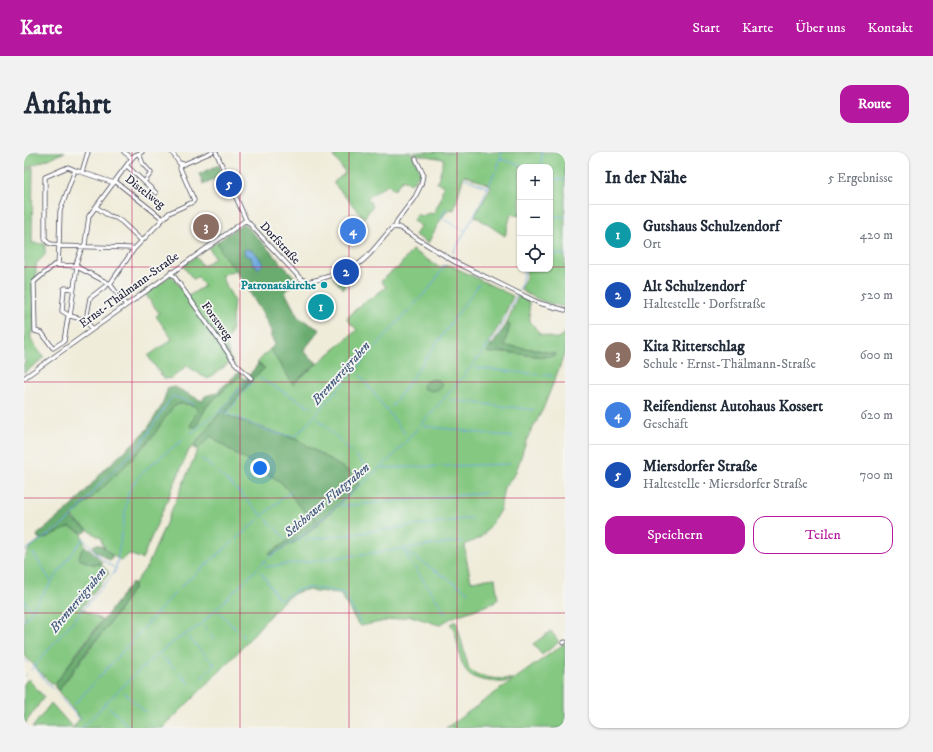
<!DOCTYPE html>
<html lang="de">
<meta charset="utf-8">
<style>
:root{--surface:#fff;--page:#f2f2f3;--text:#1f2937;--muted:#747a83;--line:#e0e1e3;--accent:#b5179e}
body{margin:0;font-family:"IM FELL DW Pica",serif;background:var(--page);color:var(--text)}
.controls{position:absolute;right:12px;top:12px;display:grid;overflow:hidden;border-radius:8px;box-shadow:0 1px 3px #0004}
.controls button{width:36px;height:36px;display:grid;place-items:center;padding:0;border:0;border-bottom:1px solid var(--line);background:var(--surface);color:var(--text);font:20px sans-serif}
.you{position:absolute;left:236px;top:316px;width:14px;height:14px;margin:-10px;border:3px solid #fff;border-radius:50%;background:#1a73e8;box-shadow:0 0 0 6px #1a73e833}
.badge{display:grid;place-items:center;width:26px;height:26px;border-radius:50%;background:var(--accent);color:#fff;font-size:13px;font-weight:700}
.pin{position:absolute;translate:-50% -50%;border:2px solid #fff;box-shadow:0 1px 4px #0006}
.list{margin:0;padding:0;list-style:none}
h2{display:flex;justify-content:space-between;align-items:center;height:52px;margin:0;padding:0 16px;font-size:17px}
h2 small{font-size:13px;font-weight:400;color:var(--muted)}
.list li{display:grid;grid-template-columns:26px 1fr auto;gap:12px;align-items:center;box-sizing:border-box;height:60px;padding:0 16px;border-top:1px solid var(--line)}
.list b{display:block;font-size:15px;white-space:nowrap}
.list p{margin:0;font-size:13px;white-space:nowrap;color:var(--muted)}
.list em{font-size:13px;font-style:normal;color:var(--muted)}
.actions{display:flex;gap:8px;padding:12px 16px}
.actions a{flex:1;padding:9px 0;border:1px solid var(--accent);border-radius:12px;text-align:center;font-size:14px;color:var(--accent)}
.actions .main{background:var(--accent);color:#fff}
.icon{flex:none;width:22px;height:22px;fill:none;stroke:currentColor;stroke-width:2;stroke-linecap:round;stroke-linejoin:round}
.map{position:relative;flex:none;width:541px;height:576px;overflow:hidden;border-radius:12px}
header{display:flex;align-items:center;gap:24px;box-sizing:border-box;height:56px;padding:0 20px;background:var(--accent);color:#fff}
header strong{font-size:19px}
nav{display:flex;gap:22px;margin-inline-start:auto;font-size:14px}
.intro{display:flex;align-items:center;justify-content:space-between;box-sizing:border-box;height:96px;padding:0 24px}
h1{margin:0;font-size:28px}
.button{padding:10px 18px;border-radius:12px;background:var(--accent);color:#fff;font-size:14px;font-weight:700}
main{display:flex;gap:24px;padding:0 24px}
aside{flex:1;background:var(--surface);border-radius:12px;box-shadow:0 1px 3px #0004}
.map>svg:first-child{display:block}
.green{fill:#84c881;stroke:#53755e}
.forest{fill:#6bac6f;stroke:#466755}
.water{fill:#70abe1;stroke:#49668e}
.lines{fill:none;stroke-linecap:round;stroke-linejoin:round}
.stream{stroke:#70abe1;stroke-width:1}
.minor-casing{stroke:#414053;stroke-width:5}
.minor{stroke:#fff;stroke-width:3.5}
.grid{fill:none;stroke:#c2185b;stroke-width:1;stroke-opacity:0.55}
.culture-dot{fill:#0f9aa8;stroke:#f6f6f2;stroke-width:1.5}
.labels{text-anchor:middle;dominant-baseline:central;stroke-width:3.5;stroke-linejoin:round;paint-order:stroke}
.street-label{font-size:12px;fill:#22223b;stroke:#f6f6f2}
.culture-label{font-size:12px;font-weight:bold;fill:#0d838f;stroke:#f6f6f2;text-anchor:end}
.water-label{font-size:13px;font-style:italic;fill:#41597d;stroke:#f6f6f2}
</style>
<header>
<strong>Karte</strong>
<nav><a>Start</a><a>Karte</a><a>Über uns</a><a>Kontakt</a></nav>
</header>
<div class="intro"><h1>Anfahrt</h1><a class="button">Route</a></div>
<main>
<div class="map">
<svg width="541" height="576" viewBox="0 0 541 576">
<rect width="100%" height="100%" fill="#f6f6f2"/>
<filter id="ink" filterUnits="userSpaceOnUse"><feTurbulence type="fractalNoise" baseFrequency=".025" numOctaves="2"/><feDisplacementMap in="SourceGraphic" scale="8" xChannelSelector="R" yChannelSelector="G"/><feConvolveMatrix kernelMatrix="1 2 1 2 8 2 1 2 1" color-interpolation-filters="sRGB"/></filter>
<filter id="wash" filterUnits="userSpaceOnUse"><feTurbulence type="fractalNoise" baseFrequency=".012" numOctaves="4" result="noise"/><feDisplacementMap in="SourceGraphic" scale="16" xChannelSelector="R" yChannelSelector="G"/><feGaussianBlur stdDeviation="0.9" result="paint"/><feColorMatrix in="noise" values="0 0 0 0 0 0 0 0 0 0 0 0 0 0 0 0 0 1.4 0 .05"/><feComposite in="paint" operator="in"/></filter>
<g filter="url(#wash)">
<rect width="100%" height="100%" fill="#f0ecda"/>
<path class="green" d="M0,0h41l-41,17z
M314,0h73l10,20 -10,12 -8,-5 -9,11 -6,-6 -21,14 6,8 -9,12 -30,-34v-2l10,-8 1,-2 -11,-15z
M389,0h152v155c-16,-3 -31,-8 -44,-17l5,-13 1,-8h23v-102h-30v49l-9,-2 -6,22 -30,-20 16,-29 -1,-2 -26,-10 -10,35 -5,-1 -8,10 -13,24 -13,-8 6,-9 -8,-5 3,-7 5,2 9,-3 3,1 8,-15 2,-14 -6,-2 7,-24 -30,-5z
M9,15l-1,76 13,1v11l-9,9v15l-3,3 1,50h-3v8l13,18 -20,15v-10l2,-1 -2,-3v-19l1,-1 -1,-168z
M193,90l6,13 13,15 -14,5v3l12,22 -3,32 -5,11 3,13 3,5 -24,18 -21,-13 -15,12 -8,1 -16,-23 24,-17 -16,-23 3,-3 -13,-18 25,-20 16,22 17,-11 -6,-9 -5,2 -10,-13 13,-9 7,9 12,-8 -6,-10z
M388,98l27,17 11,-2 63,31 -13,28 -11,18 3,3 -5,7 1,1 17,-1 38,5 12,-3 -22,-5 -30,-3 7,-20 -3,-2 -1,1 12,-29 11,6 1,19 10,13 17,5 8,-6v19l-5,14 -17,43 -17,32 -5,16 -6,17 -11,13 -4,23 -11,18 -9,10 -6,3 -6,2 -3,2 1,12 5,24 24,-3 3,21 -4,4 -41,14 -14,8 -28,-9 -51,10 -2,-2 -17,-29 -5,-2 -29,-3 -6,1 -10,4 -11,9 -50,57 -67,67h-90l7,-10 -22,-27 63,-83 13,-24 14,-19 50,-116 13,-13 16,12 54,34c9,9 13,20 22,28 4,4 9,6 14,9l-35,27 -10,5 -1,4 22,-12 16,-11 50,-46 -3,-10 -58,-36 -74,-25 27,-35 14,-12 -8,-5 13,-14 23,35 64,-54 -11,-11 15,-15 12,-7 13,-10 -5,-6 14,-12h2z
M327,119v1l-8,17 -10,-12z
M216,224l6,4 -47,59 -5,7 -5,4 -47,109 -13,-5 -7,7c-9,-5 -20,-11 -21,-23 -6,-3 -27,-17 -29,-22 27,-26 56,-51 81,-80 6,-8 15,-25 22,-30 7,-5 17,-1 24,2l-8,17 5,2 10,-20z
M46,374l12,7 3,14 -4,4 -2,8 13,5h9l8,9 -28,35 21,12 -26,34 -21,31 -7,-5 -24,-25v-96l5,-10 9,-8z
M432,469l13,48c12,10 29,10 44,10 -8,5 -15,3 -24,2 -29,-3 -27,-20 -33,-43 -1,-6 -2,-10 -6,-14z
M527,479l8,11 -17,13 -9,-11z
M541,491v85h-119z
M4,527l16,18 -20,28v-41z
M27,551l22,25h-41z"/>
<path class="forest" d="M195,13l4,10 -20,9 -4,-10z
M220,71l54,58 -13,11 13,25 22,13 -17,21 14,12 -24,21 -23,-35 5,-5 -4,-7v-6l-7,-15 -28,-46 -13,-15 -6,-13z
M483,172l3,1v1l-6,20 29,3 22,5v2l-12,1 -38,-5 -17,1 -1,-1z
M234,212l7,4 -14,12 -27,35 74,25 58,36 3,10 -50,46 -16,11 -22,12 -2,-2 13,-8 34,-26c-4,-3 -9,-6 -13,-9 -9,-8 -13,-19 -22,-28l-54,-34 -16,-12 -13,13h-3l-1,-3z
M216,219l3,2 -37,34 -10,20h-5v-2l7,-17c-7,-3 -16,-7 -23,-2 -7,5 -16,22 -22,30 -25,29 -53,55 -81,80v3l15,10 -1,3 -4,1 -12,-6 -27,12 -5,-1 -1,-3 39,-33 29,-33 36,-33 7,-8 13,-21 7,-19 7,-1 27,14 3,-5 11,-3z
M410,227c5,1 7,2 8,7l-2,3 -8,2 -8,-2 -1,-3c2,-5 6,-6 11,-7z
M72,392c7,1 11,6 16,12l-1,4h-2l-14,-10 -2,-4z
M61,395c8,2 12,10 17,15l-1,2h-9l-13,-5v-1l2,-7z
M108,430l2,2v4l-30,43 -14,16 -32,44 -3,-3v-3l7,-11z"/>
<path class="water" d="M223,97c8,1 12,8 16,15l-5,5 -2,-4 -3,-1 -2,-7 -6,-2 -1,-5z"/>
<g class="lines">
<path class="stream" d="M477,7l24,8
M517,15l1,-15
M473,17l5,-17
M441,26l23,10
M526,27l15,1
M422,56l-5,10 24,12
M526,64l15,1
M429,101l26,-46 16,-35
M526,101l15,2
M495,139l6,-22
M452,216l77,8
M336,223l45,59
M235,226l53,30
M426,248l85,10
M368,254l87,-122
M197,259l26,-32
M201,260c15,6 58,29 72,23l107,-120 25,-26 16,-24
M204,260l24,-31
M294,267l50,49
M400,274l89,11
M167,281l27,-21h5
M177,306l32,28 30,30
M359,316l127,-4
M317,354l144,-13
M237,365l30,-26
M242,367l21,21
M275,389l173,-23
M378,397l66,43
M0,399l39,-26 18,-18 15,-19 45,-44 31,-48h2l20,8
M9,401l18,28
M381,401l41,61
M241,415l198,-26
M237,420l17,26
M155,436l79,-68
M255,447h3c23,-17 34,-11 61,-6l18,30
M0,448l7,10
M195,460l25,25
M0,469l59,-83 22,24 10,6
M180,475l11,13
M164,485l27,28 -14,13
M139,505l27,27
M0,507l4,4
M10,514l18,23
M7,518l83,-97 2,-5 12,-74c10,-24 38,-40 57,-56
M0,525l3,-3
M100,540l21,20
M32,541l25,27
M51,552l101,-112
M85,555l21,21
M58,576l34,-35 32,-31 21,-17 31,-20 68,-67 37,-24 88,-78 69,-78 36,-45 19,-39"/>
</g>
</g>
<g filter="url(#ink)">
<g class="lines">
<g class="minor-casing">
<path id="minor" d="M100,0l8,6
M148,0l7,11 5,1 28,-12
M192,0l30,68 54,58c8,6 15,2 23,0 10,-3 20,-6 29,-10 16,-8 28,-27 40,-40l3,-1 2,-6 18,-24 6,-12 2,-11 -7,-15
M115,2l4,10 8,9 -7,9
M103,14l29,27
M58,20l6,-20
M91,29l48,38
M90,31l-39,-13 -15,41 -1,35 72,2 3,1
M72,55l13,9 7,2 6,4 20,19
M371,75l5,1 55,34 84,41 26,7
M35,93c-6,-1 -12,0 -14,-7v-61l23,-10 7,3
M34,113l1,-19
M147,120l64,91 16,15
M86,132l24,-35 29,-30 6,-6 24,-11 1,-2 -14,-32 1,-4
M50,137l-9,-1 -1,1 -2,22 8,5 -2,1 -4,24 -11,7 -11,-15 -7,-2 -1,-49 20,-17 23,1 -7,50 16,4 6,9
M102,153l-16,-21 -31,-16 -3,-4 5,-14 4,-6 4,-28 43,-58 3,-3 7,-3
M62,168l4,-22 17,-13 1,-2
M0,226l222,-158
M539,491l2,-1"/>
</g>
<use href="#minor" class="minor"/>
</g>
</g>
<path class="grid" d="M108,0v576M216,0v576M325,0v576M433,0v576M0,115h496M526,115h15M0,230h541M0,346h541M0,461h541"/>
<circle class="culture-dot" cx="300" cy="133" r="4"/>
<g class="labels">
<g class="street-label">
<text transform="translate(121 40) rotate(38)">Distelweg</text>
<text transform="translate(256 91) rotate(47)">Dorfstraße</text>
<text transform="translate(105 138) rotate(-36)">Ernst-Thälmann-Straße</text>
<text transform="translate(193 169) rotate(54)">Forstweg</text>
</g>
<g class="culture-label">
<text x="292" y="133">Patronatskirche</text>
</g>
<g class="water-label">
<text transform="translate(317 221) rotate(-48)">Brennereigraben</text>
<text transform="translate(303 348) rotate(-40)">Selchower Flutgraben</text>
<text transform="translate(54 448) rotate(-50)">Brennereigraben</text>
</g>
</g>
</svg>
<div class="controls">
<button>+</button>
<button>−</button>
<button><svg class="icon" aria-label="locate" viewBox="0 0 24 24"><circle cx="12" cy="12" r="6"/><path d="M12 2v4M12 18v4M2 12h4M18 12h4"/></svg></button>
</div>
<div class="you"></div>
<div class="pin badge" style="left:297px;top:155px;background:#0f9aa8">1</div>
<div class="pin badge" style="left:322px;top:120px;background:#1a4fb4">2</div>
<div class="pin badge" style="left:182px;top:75px;background:#8d6e63">3</div>
<div class="pin badge" style="left:329px;top:79px;background:#3f7fe0">4</div>
<div class="pin badge" style="left:205px;top:32px;background:#1a4fb4">5</div>
</div>
<aside>
<h2>In der Nähe<small>5 Ergebnisse</small></h2>
<ul class="list">
<li><span class="badge" style="background:#0f9aa8">1</span><div><b>Gutshaus Schulzendorf</b><p>Ort</p></div><em>420 m</em></li>
<li><span class="badge" style="background:#1a4fb4">2</span><div><b>Alt Schulzendorf</b><p>Haltestelle · Dorfstraße</p></div><em>520 m</em></li>
<li><span class="badge" style="background:#8d6e63">3</span><div><b>Kita Ritterschlag</b><p>Schule · Ernst-Thälmann-Straße</p></div><em>600 m</em></li>
<li><span class="badge" style="background:#3f7fe0">4</span><div><b>Reifendienst Autohaus Kossert</b><p>Geschäft</p></div><em>620 m</em></li>
<li><span class="badge" style="background:#1a4fb4">5</span><div><b>Miersdorfer Straße</b><p>Haltestelle · Miersdorfer Straße</p></div><em>700 m</em></li>
</ul>
<div class="actions"><a class="main">Speichern</a><a>Teilen</a></div>
</aside>
</main>
